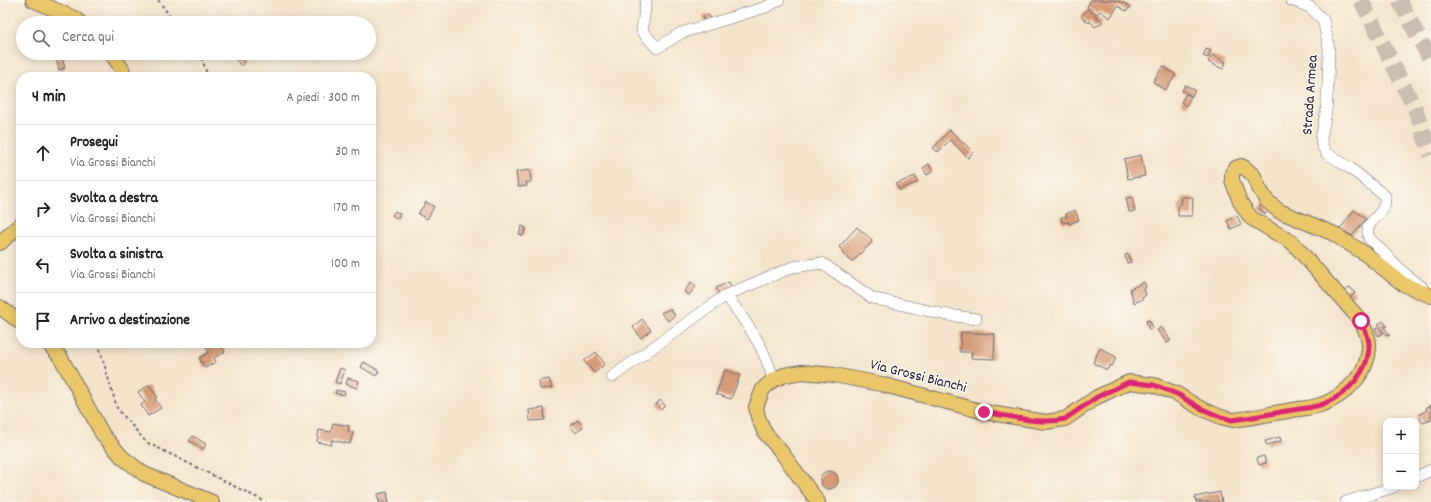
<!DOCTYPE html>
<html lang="it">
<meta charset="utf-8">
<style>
:root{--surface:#fff;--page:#f6f6f6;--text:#202124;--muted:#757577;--line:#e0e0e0}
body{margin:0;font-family:Dekko,sans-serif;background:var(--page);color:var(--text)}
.controls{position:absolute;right:12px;bottom:12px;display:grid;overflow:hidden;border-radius:8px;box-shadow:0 2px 10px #0003}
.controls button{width:36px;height:36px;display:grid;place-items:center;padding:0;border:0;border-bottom:1px solid var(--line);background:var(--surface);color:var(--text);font:20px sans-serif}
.stop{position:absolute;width:12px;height:12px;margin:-9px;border:3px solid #db2777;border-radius:50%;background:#fff}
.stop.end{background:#db2777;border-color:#fff;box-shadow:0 1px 4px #0008}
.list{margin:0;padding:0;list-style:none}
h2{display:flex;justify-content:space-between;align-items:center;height:52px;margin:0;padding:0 16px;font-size:17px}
h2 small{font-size:13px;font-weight:400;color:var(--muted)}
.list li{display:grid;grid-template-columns:26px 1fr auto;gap:12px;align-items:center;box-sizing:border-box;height:56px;padding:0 16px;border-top:1px solid var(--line)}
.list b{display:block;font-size:15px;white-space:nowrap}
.list p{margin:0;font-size:13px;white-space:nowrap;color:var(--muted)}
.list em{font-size:13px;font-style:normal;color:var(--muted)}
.icon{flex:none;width:22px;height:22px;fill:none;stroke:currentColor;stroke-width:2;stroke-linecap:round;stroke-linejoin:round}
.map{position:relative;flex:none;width:1431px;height:502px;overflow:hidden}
.search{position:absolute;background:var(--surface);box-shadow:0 2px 10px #0003;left:16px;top:16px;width:360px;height:44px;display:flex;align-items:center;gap:10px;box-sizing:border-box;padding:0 14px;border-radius:22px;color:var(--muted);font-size:15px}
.panel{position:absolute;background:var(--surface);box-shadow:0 2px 10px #0003;left:16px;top:72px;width:360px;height:276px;border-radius:16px}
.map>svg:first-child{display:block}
.building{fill:#d59a76}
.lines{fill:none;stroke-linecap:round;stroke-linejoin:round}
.highway-tunnel{stroke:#cbbdaf;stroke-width:16;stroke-dasharray:16 8;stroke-linecap:butt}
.minor-casing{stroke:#6c666e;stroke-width:12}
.major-casing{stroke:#6c666e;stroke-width:16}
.path{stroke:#6c666e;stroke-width:2;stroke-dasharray:3 3;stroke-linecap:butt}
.minor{stroke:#fff;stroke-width:11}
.major{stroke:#e9c769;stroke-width:14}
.route{stroke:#db2777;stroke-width:5}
.labels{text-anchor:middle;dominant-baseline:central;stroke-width:3;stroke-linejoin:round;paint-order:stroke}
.street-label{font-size:15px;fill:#22223b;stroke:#fbf7ec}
</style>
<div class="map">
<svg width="1431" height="502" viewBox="0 0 1431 502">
<rect width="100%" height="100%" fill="#fbf7ec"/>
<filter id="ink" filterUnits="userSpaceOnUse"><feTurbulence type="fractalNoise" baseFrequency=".025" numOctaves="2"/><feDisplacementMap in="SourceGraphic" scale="8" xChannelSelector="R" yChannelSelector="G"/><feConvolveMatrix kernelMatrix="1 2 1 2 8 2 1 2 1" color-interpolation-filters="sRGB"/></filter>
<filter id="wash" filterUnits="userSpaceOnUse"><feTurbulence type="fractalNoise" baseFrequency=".012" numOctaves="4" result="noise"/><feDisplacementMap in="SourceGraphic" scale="16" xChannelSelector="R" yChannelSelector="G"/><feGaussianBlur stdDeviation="0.9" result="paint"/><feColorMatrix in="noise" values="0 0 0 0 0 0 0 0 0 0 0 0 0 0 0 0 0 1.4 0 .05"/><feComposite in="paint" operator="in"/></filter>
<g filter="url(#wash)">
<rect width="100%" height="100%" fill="#f5e4cc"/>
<g id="blocks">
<path class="building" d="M1091,0h22l11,3 7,4 -5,4 -8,-5 -8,12 -10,-7 -3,3 -10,-7z
M1087,9l9,7 7,6 -8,5 -5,-6 -1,2 -8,-6z
M709,15l2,6 -7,1 -1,-6z
M1206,49l5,2 -3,7 -5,-2z
M234,53h3l8,9 -4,4 -9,-11z
M1212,55l14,7 -3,7 -15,-7z
M62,57l3,11 -6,2 -3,-11z
M1163,66l13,9 -11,15 -12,-8z
M1185,85l10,5 -3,6 -10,-5z
M1186,94l5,3 -5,9 -5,-4z
M950,130l23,22 -5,6 -18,-18 -12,12 -5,-4z
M1141,155l4,21 -17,3 -4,-20z
M929,164l4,7 -6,4 -4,-7z
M530,170l1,12h-5l1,4 -9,1 -2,-15z
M915,176l3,6 -19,8 -3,-6z
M1132,197l3,14 -6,1 -3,-14z
M1182,197h11l-1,19h-14v-11l3,-1z
M426,202l8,5 -7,12 -9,-5z
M1264,203l6,6 -5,5 -6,-6z
M1075,210l4,10 -10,4v-2l-7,1 -1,-6h6l-1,-3z
M1354,210l12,9 -14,17 -12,-7z
M395,211l5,3 -3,5 -5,-4z
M1236,216h1l4,8 -10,5 -4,-8z
M522,226l4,2 -3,8 -4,-2z
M857,227l14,12 1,3 -20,20 -9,-9 1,-1 -5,-5z
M1128,254l3,8 -4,1 -2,-8z
M691,282l5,4 -7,9 -5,-3z
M729,282l3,7 -13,6 -3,-7z
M1144,282l2,5 -2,2 2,6 -4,3 1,1 -9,4 -4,-14z
M1350,287l5,6 -7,6 -5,-6z
M670,309l5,6 -7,6 -7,-8z
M642,319l9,11 -10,8 -8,-11z
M1149,320l4,8 -4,2 -3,-9z
M1383,321l4,5 -3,1 6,8 -3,1 -9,-12z
M1161,327l10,13 -4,3 -10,-13z
M1378,327l5,6 -5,3 -3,-8z
M961,332l34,2 -1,25 -23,-1 1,-6h-12z
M213,343h7l5,9 -11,6 2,4 -11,6 -6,-10 10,-6 -3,-5z
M1100,348l16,9 -4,9 -2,-1 -3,5 -14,-7z
M596,352l9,12 -11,9 -10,-12z
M364,362l15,9 -3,5 -15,-9z
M340,368l5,2 -5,14 -5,-2z
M725,370l15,5 -9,24 -15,-5z
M348,378l11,3 -2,7 -11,-4z
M549,379l3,9 -12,1 -1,-8z
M149,385l8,12 -2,2 6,9 -13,8 -7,-11 4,-3 -7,-10z
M336,390l9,2 -1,3 -9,-2z
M660,400l5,5 -4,5 -5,-5z
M1431,405v15l-8,3 -5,-8 9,-5 -1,-2z
M544,408l1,12 -15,1 -1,-11z
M578,420l5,7 -7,6 -6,-7z
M333,423l16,3 -1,5 5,1 -3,12 -18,-4 -1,5 -14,-3 2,-12 12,2z
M193,436l13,8 -3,5 -14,-8z
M1280,437l1,4 -14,4 -2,-4z
M1264,456l2,7 -7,2 -2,-7z
M820 480a9 9 0 1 1 18 0a9 9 0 1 1-18 0Z
M387,492l2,10h-10l-1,-8z
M1220,492l2,10h-26l-1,-5z"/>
</g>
</g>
<g filter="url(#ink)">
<use href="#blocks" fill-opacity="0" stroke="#6c666e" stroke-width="1"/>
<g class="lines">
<path class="highway-tunnel" d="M1361,0l55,111 15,44
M1399,0l32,61"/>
<g class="minor-casing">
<path id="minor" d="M646,0l-4,31 15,17 24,-15 85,-26 13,-7
M1291,0l19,7 13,13 3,13 3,16 -1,35 -2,28 -5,27 1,6 4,8 24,15 35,28c2,23 -23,22 -16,42l35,35 18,14 2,7
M726,295l67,-28 29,-4 50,35 70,16 34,5
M612,377l114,-82c19,26 40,53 47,85
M1416,477l15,-7
M1346,502l48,-15"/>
</g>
<g class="major-casing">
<path id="major" d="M33,0l41,18 6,5
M111,53l11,16 2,8
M0,243l21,-19
M0,307l21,16
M48,343l13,15 42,77 19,22 22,17 68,28
M818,502l-39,-53 -14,-16 -7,-16 -2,-10 7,-18 10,-9 12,-5 17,-3 32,3 47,9 103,28 62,10 19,-3 32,-22 32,-15 25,3 23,9 23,14 21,9 12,3c20,-2 40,-7 60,-10 10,-2 21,-2 30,-6 24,-9 47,-33 46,-60 0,-8 -5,-16 -8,-23l-68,-78 -42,-25 -11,-16 -8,-22v-7l4,-5 5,-2 4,2 9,8 5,12 8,13 12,10 53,22 32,20 39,31 28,12"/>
</g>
<path class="path" d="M158,0l17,23
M198,53l4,6 6,18
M98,343l19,65 29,34 120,60"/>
<use href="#minor" class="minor"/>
<use href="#major" class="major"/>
</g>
</g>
<g class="lines" filter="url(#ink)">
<path class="route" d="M984,412c26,4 55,13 81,7l32,-22 32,-15 25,3 23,9 23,14 21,9 11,3c21,-2 41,-7 61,-10 10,-2 21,-2 30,-6 24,-9 47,-33 46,-60 0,-8 -5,-16 -8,-23"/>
</g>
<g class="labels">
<g class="street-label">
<text transform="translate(1311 95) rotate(-86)">Strada Armea</text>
<text transform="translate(918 377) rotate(14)">Via Grossi Bianchi</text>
</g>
</g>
</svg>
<div class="controls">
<button>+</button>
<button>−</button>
</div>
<div class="stop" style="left:1361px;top:321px"></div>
<div class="stop end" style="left:984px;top:412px"></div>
<div class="search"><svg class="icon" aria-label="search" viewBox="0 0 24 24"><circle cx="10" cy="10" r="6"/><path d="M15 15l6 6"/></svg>Cerca qui</div>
<section class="panel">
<h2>4 min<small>A piedi · 300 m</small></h2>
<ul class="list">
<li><svg class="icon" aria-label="ahead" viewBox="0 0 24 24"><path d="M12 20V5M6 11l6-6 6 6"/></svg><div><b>Prosegui</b><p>Via Grossi Bianchi</p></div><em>30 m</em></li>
<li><svg class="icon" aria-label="right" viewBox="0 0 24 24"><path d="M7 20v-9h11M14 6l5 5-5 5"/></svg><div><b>Svolta a destra</b><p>Via Grossi Bianchi</p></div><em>170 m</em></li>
<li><svg class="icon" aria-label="left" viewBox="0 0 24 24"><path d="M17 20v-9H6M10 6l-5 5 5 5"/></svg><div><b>Svolta a sinistra</b><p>Via Grossi Bianchi</p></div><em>100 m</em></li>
<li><svg class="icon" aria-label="arrive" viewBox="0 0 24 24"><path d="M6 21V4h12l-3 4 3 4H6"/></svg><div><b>Arrivo a destinazione</b></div></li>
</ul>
</section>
</div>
